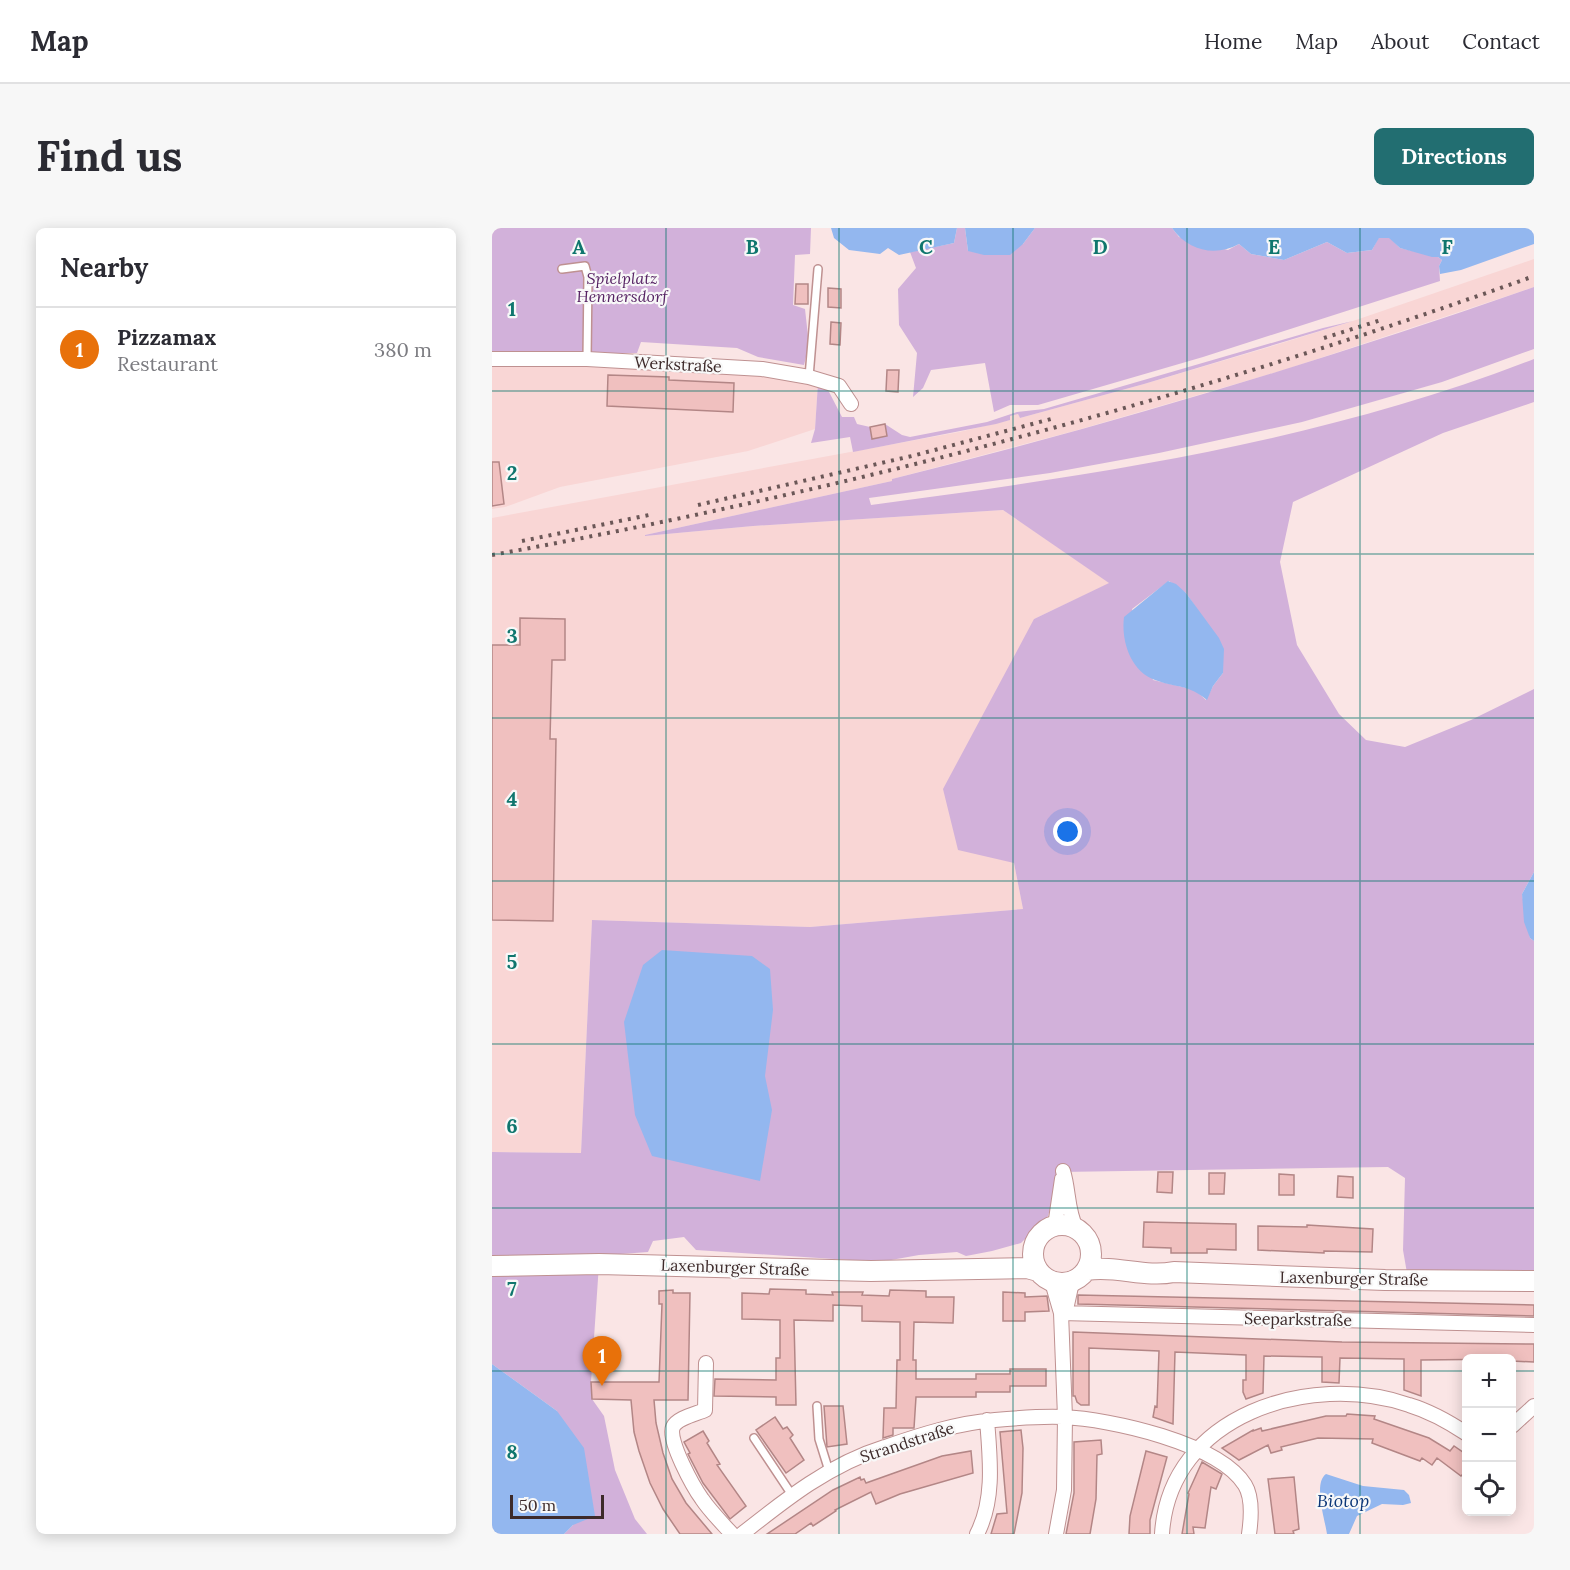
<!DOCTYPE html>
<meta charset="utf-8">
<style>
:root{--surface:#fff;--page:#f7f7f7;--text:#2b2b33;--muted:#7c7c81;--line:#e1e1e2;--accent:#226e71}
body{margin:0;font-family:Lora,serif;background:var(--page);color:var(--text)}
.controls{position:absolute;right:18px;bottom:18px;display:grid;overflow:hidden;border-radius:9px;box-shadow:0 3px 15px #0003}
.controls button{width:54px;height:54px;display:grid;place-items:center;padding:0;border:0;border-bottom:2px solid var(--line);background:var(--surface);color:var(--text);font:30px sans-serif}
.scale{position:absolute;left:18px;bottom:15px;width:94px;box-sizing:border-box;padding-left:6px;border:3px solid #3d2a2a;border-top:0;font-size:16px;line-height:21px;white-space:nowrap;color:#3d2a2a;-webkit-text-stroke:4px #f8f8f8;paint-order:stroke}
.you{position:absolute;left:576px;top:604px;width:21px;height:21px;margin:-15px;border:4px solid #fff;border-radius:50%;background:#1a73e8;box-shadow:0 0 0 9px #1a73e833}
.badge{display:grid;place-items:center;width:39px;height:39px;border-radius:50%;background:var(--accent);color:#fff;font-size:20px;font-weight:700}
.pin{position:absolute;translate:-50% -50px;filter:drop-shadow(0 2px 3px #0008)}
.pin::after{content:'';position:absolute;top:32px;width:21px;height:18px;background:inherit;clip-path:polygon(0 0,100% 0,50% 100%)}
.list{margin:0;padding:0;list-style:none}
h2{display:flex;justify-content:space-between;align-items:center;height:78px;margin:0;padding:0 24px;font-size:26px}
h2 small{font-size:20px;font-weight:400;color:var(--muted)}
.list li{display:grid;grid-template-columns:39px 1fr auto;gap:18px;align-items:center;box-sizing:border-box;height:84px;padding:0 24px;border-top:2px solid var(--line)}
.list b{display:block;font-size:22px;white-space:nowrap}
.list p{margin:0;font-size:20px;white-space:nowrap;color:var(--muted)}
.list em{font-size:20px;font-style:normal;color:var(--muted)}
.icon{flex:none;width:33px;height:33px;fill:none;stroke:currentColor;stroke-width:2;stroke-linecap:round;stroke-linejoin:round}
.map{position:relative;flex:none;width:1042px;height:1306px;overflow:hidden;border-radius:9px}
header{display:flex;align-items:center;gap:36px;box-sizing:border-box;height:84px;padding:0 30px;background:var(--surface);border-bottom:2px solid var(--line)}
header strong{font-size:28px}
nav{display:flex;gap:33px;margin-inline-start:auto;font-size:21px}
.intro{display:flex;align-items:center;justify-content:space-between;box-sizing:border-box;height:144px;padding:0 36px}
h1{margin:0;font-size:42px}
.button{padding:15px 27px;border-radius:9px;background:var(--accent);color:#fff;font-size:21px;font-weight:700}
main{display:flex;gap:36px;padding:0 36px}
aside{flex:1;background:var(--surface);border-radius:9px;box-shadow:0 3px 15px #0003}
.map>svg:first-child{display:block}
.built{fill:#f9d6d5}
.green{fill:#d2b1da;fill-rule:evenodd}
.water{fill:#93b7ef}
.building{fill:#f0c0bf;stroke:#b38686;stroke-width:1.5}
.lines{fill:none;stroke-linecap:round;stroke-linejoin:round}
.lane-casing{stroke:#bf9191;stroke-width:10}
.street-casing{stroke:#bf9191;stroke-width:16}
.secondary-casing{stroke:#bf9191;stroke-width:22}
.lane{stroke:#fff;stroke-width:7}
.street{stroke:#fff;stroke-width:14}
.secondary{stroke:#fff;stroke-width:20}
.rail{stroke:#6b5757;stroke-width:4;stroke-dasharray:3 6;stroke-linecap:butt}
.grid{fill:none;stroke:#0f766e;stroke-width:1.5;stroke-opacity:0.55}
.labels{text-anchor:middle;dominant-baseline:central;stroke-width:4.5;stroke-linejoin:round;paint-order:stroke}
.park-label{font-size:16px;font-style:italic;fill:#562263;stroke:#f8f8f8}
.street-label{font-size:16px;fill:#3d2a2a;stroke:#f8f8f8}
.water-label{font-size:18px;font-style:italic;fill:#0c3778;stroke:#f8f8f8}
.grid-label{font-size:20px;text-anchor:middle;font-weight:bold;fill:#0f766e;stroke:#f8f8f8;stroke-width:4.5;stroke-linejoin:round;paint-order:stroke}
</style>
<header>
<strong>Map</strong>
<nav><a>Home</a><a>Map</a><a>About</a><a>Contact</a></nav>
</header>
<div class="intro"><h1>Find us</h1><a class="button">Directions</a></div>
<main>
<aside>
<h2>Nearby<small></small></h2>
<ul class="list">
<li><span class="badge" style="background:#e8710a">1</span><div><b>Pizzamax</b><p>Restaurant</p></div><em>380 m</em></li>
</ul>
</aside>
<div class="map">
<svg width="1042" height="1306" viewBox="0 0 1042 1306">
<rect width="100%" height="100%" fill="#fae5e5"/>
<path class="built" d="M1042,31v28l-250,83 -210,61 -182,48v2l-247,54v1l108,-10 250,-16 107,73 -76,36 -20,244 9,46 -213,18 -218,-7 -11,233 -89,-1v-634l467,-86 51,-12 -1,-4 9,-2 2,4 124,-34 122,-36 87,-27z
M0,138h69l203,7 54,10 -3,46 -67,22 -188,36 -55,20 -13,2z"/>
<path class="green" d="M0,0h319l-1,26 -15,1 -2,50 12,4 4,36 -5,20 -46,-8 -21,-9 -96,-6 -4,11h-145z
M465,0h8l3,23 55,-7 12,-16h137l7,9 49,13 11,-6 12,10 33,6 43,-18 20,11 25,-3 7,-13 11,1 10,10 38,9 4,3 -3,6 1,15 -237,76 -165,48h-28l-16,7 -9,-49 -54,7 -8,18 -10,9 4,-44 -18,-28 -1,-36 18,-21 -6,-16 44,-9z
M1042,59v62l-92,33 -140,40 -143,31 -109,20 -181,25 2,7c224,-30 451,-63 663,-146v43l-91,31 -150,69 -13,60 17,83 42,69 27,26 39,7 66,-27 63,-31v183l-12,22 8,44 4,3v333l-127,-1 -4,-23 2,-72 -17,-11 -328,5 -12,44 -27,27 -29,8 -26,5 -9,-4 -38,3 -39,7 -184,-12 -12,-13 -31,4 -5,11 -68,5h-88v-105l89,1 11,-233 218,7 213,-18 -9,-46 -56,-13 -15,-61 91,-170 75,-36 -106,-73 -250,16 -108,10v-1l247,-54v-2c217,-54 431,-118 642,-192zM677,353l17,12 9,13 28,67 -10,13 -7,14 -11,-10 -42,-10 -21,-71z
M861,93l-209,63 -124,34 -2,-4 -8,2v4l-14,4 -143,28 -3,-15 -39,6 4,-14 3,-46 10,7 14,27h12l3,7 13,3 2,12 15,-3 -2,-12 17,11 8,2 77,-15 30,-10 27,-3 279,-81z
M107,1036l-8,118 1,17 12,17 11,54 20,49 12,15h-83l9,-9 -16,-114 -65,-47v-95z"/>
<path class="water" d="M339,0h126l-3,15 -55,12 -11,-7 -8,6 -31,-4 -15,-12z
M473,0h70l-12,16 -13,11h-26l-16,-4z
M680,0h362v16l-73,26 -21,4 -1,-8 3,-6 -4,-3h-6l-32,-9 -11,-10h-10l-7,12 -25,3 -20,-11 -43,18 -33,-6 -12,-10c-23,13 -51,7 -67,-16z
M676,353l8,3 10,9 33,45 5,11 -1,24 -10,13 -6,14c-19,-16 -31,-12 -52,-20 -25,-9 -34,-40 -31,-63z
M1042,644v69l-4,-3 -6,-16 -2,-28z
M170,722l90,6 18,13 3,41 -8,66 7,34 -12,71 -108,-25 -17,-41 -11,-93 19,-57z
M0,1136l65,47 27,37 11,68 -22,9 -9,9h-72z
M834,1246l37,12 41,4 5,5 2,8 -8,2 -21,-1 -25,12 -8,18h-22c-2,-14 -14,-51 -1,-60z"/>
<path class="building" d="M304,56h12v20h-13z
M336,60l13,1v19l-13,-1z
M339,94l10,1 -1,22 -10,-1z
M395,142h12l-1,22 -12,-1z
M116,147l61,2v3l65,3 -1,29 -126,-6z
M393,196l2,12 -15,3 -2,-12z
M0,234h7l5,42 -12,2z
M28,390l45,1v41h-13l-2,79h6l-3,182 -61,-1v-275h28z
M666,944h15l-1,21 -15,-1z
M717,945h16l-1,21h-15z
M787,946l15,1v20h-15z
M846,948l15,1v21l-16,-1z
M652,994l92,2v26l-29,-1v4h-36v-5l-28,-1z
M815,997l66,4 -1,23 -48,-1v2l-66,-3v-24l49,1z
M278,1061l36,1v4l27,1 -1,-3h31l-1,3 27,1 1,-6 36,1v6h28l-1,26 -39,-1 -1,38h3v19h60v-5h34v-5h36v17h-36v6h-34v5h-60l-2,31h-21v7l-10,3 1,-30h12l1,-48h3v-38l-38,-1v-15l-29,-1v16l-39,-1 2,85h-20v-8l-62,-1 1,-17 61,1v-22h4v-38l-38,-1v-26l27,1z
M181,1062v3h17l-2,107h-34l2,23 7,30 9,26 14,24 26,31h-32l-17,-25 -13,-26 -11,-32 -5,-19 -3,-32 -39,-1 -1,-17h68l3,-78h-3v-13z
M511,1064l22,1v4l22,-1 2,15 -24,1v9h-22z
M586,1067l456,10v11l-456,-12z
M581,1104l269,10 192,2v18l-22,-1v-2l-91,1v36l-17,-6v-31l-64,-1 -1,25 -17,-1v-25l-58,-1 -1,37 -17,6 -3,-7v-12h3v-25l-71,-3 -2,72 -20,-7 2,-11 2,1 2,-56 -70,-3v57h-8l-4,-3 -2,-6h-2z
M332,1178h19l4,38 -20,3z
M855,1186l28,2 -1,3 55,19 21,13 4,-5 13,9v15l-6,6 -24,-18 -5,7 -10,-7 -2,3 -48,-18 1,-4 -55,-1 -37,9 1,3 -11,3 -3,-8 -29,15 -17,-12 31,-18v1l8,-3 1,3 64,-15h20z
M283,1189l8,12 4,-2 6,8 -3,3 14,22 -18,13 -30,-43z
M529,1202l2,18 -1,45 -8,41h-23l6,-20 10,-1 -7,-81z
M211,1203l6,10 -2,2 13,21 -3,1 29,41 -16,13 -27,-36 -15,-29 2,-1 -6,-11z
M609,1212l1,14 -5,1 -1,44 -6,35h-24l8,-41v-51z
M479,1223l2,22 -73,21 -24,10 -5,-12 -36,18 1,1 -23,15 -2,-3 -16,11h-28l66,-44 27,-13 1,3 3,-1 2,4 76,-27z
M654,1223l21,6 -17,63v14h-21l1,-18z
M710,1234l20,12 -6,15 -5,-2 -6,41 -12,-1 1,7h-12l7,-40 -1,-1z
M802,1249l5,52 -6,2 1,3h-19l-7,-55z"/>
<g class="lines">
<g class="lane-casing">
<path id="lane" d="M70,41l23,-3 3,11 -1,82
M317,149l9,-108
M325,1178l2,33 10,32
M262,1210l38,57"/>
</g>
<g class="street-casing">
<path id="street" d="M0,131h95l175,10 47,8 30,9 12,18
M571,943c6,19 4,39 13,57
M563,998l7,-47
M560,1054l9,31 4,104 -1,73 -8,44
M569,1085l473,12
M569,1085l6,-8 5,-23
M214,1135l-1,47c-9,4 -28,8 -32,17 -6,13 21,61 29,72 8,12 20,24 30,35
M1020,1198l22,-20
M250,1306c44,-35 88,-70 143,-87 35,-12 72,-24 110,-27 22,-2 45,-4 68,-3 47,2 156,26 182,68 8,13 6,35 4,49
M485,1306c18,-35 13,-76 10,-114
M670,1306c7,-119 148,-163 247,-129 20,6 40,17 58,29"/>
</g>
<g class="secondary-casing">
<path id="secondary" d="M541 1026a29 29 0 1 1 58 0a29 29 0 1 1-58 0Z
M0,1038l107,-2 272,7 156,-3 11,3
M595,1042c29,-5 58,8 87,2l211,8 149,1"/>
</g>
<use href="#lane" class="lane"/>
<use href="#street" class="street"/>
<use href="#secondary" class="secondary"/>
<path class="rail" d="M832,110l57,-18
M206,277l214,-49 139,-37
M30,313l132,-27
M0,327c354,-64 703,-157 1042,-279"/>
</g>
<path class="grid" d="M174,0v1306M347,0v1306M521,0v1306M695,0v1306M868,0v1306M0,163h1042M0,326h1042M0,490h1042M0,653h1042M0,816h1042M0,980h1042M0,1143h975M1020,1143h22"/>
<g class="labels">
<g class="park-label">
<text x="130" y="50">Spielplatz<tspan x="130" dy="18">Hennersdorf</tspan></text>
</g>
<g class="street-label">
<text transform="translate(186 136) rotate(3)">Werkstraße</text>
<text transform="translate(243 1039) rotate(2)">Laxenburger Straße</text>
<text transform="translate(862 1050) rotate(1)">Laxenburger Straße</text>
<text transform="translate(806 1091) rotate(1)">Seeparkstraße</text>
<text transform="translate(415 1214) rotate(-18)">Strandstraße</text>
</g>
<g class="water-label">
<text x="851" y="1272">Biotop</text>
</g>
</g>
<g class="grid-label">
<text x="87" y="26">A</text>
<text x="260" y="26">B</text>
<text x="434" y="26">C</text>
<text x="608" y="26">D</text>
<text x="782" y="26">E</text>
<text x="955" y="26">F</text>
<text x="20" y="88">1</text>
<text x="20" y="252">2</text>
<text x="20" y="415">3</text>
<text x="20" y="578">4</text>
<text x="20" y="741">5</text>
<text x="20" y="905">6</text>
<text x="20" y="1068">7</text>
<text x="20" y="1231">8</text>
</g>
</svg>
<div class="controls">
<button>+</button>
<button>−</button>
<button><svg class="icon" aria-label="locate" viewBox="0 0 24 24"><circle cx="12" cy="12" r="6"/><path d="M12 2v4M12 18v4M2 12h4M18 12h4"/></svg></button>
</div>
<div class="scale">50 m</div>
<div class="you"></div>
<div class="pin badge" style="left:110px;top:1158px;background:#e8710a">1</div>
</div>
</main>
